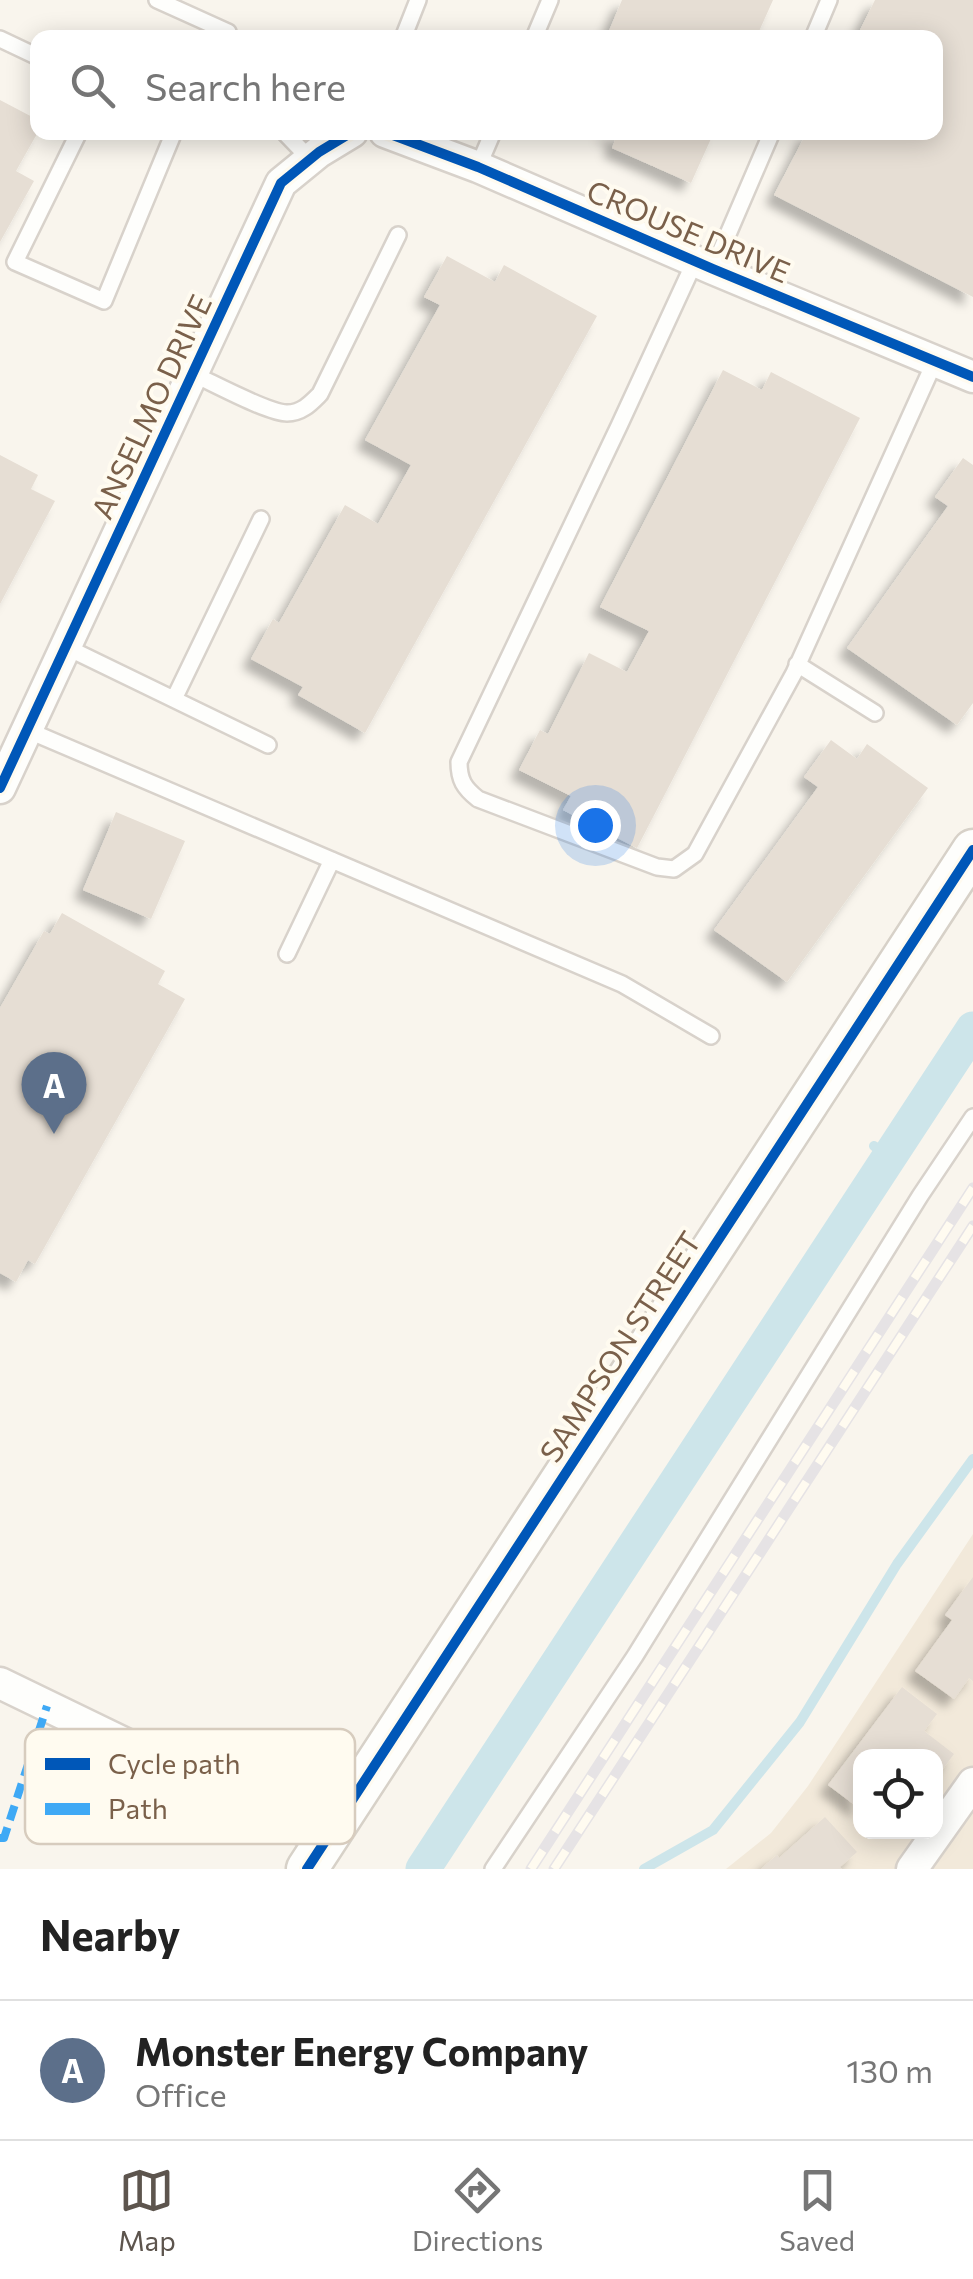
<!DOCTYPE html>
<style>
:root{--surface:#fff;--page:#f6f6f6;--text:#222;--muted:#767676;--line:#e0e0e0;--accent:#5d554e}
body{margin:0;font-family:Commissioner,sans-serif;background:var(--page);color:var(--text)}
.controls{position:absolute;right:30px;bottom:30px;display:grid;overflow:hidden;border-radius:20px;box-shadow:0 5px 25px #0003}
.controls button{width:90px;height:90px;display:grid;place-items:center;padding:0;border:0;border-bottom:2px solid var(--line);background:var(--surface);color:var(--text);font:50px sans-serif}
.you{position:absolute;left:595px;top:825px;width:35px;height:35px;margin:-25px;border:8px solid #fff;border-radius:50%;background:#1a73e8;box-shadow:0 0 0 15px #1a73e833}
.badge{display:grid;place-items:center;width:65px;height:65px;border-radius:50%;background:var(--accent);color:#fff;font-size:32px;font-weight:700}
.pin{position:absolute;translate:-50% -82px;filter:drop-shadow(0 2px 5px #0008)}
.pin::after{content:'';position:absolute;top:52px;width:35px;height:30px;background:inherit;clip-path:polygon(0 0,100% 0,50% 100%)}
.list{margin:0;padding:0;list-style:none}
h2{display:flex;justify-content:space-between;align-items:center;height:130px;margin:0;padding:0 40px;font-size:42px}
h2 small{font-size:32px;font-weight:400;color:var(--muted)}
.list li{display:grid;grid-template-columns:65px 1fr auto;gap:30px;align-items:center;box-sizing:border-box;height:140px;padding:0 40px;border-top:2px solid var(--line)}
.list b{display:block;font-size:38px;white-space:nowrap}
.list p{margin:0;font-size:32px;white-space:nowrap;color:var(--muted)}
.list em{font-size:32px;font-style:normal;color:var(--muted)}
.icon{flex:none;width:55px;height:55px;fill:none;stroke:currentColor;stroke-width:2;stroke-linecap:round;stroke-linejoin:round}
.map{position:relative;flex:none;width:973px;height:1869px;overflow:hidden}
.search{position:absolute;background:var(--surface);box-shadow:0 5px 25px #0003;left:30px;right:30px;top:30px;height:110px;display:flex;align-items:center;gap:25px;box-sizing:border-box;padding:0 35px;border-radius:20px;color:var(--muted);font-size:38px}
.sheet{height:270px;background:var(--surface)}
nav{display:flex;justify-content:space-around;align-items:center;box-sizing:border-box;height:140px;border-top:2px solid var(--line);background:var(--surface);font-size:28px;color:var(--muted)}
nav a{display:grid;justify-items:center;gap:5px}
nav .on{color:var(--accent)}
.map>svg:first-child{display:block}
.residential{fill:#f2e9da;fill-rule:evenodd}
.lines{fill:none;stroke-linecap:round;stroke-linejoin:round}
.stream{stroke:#cde5ea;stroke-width:10}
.canal{stroke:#cde5ea;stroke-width:35}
.building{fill:#e6ded4;filter:url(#shadow)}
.lane-casing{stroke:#d8d2cb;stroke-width:20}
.street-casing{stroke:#d8d2cb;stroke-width:35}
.secondary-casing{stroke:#d7d1c8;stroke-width:45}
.lane{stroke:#fefefc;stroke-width:15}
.street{stroke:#fefefc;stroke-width:30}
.secondary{stroke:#fefefc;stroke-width:40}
.rail-casing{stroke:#e6e3e5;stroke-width:11}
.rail{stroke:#fffbf0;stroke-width:8;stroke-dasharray:22;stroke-linecap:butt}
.quiet{stroke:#3fa9f5;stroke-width:8;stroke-dasharray:15 8;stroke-linecap:butt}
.cycleway-casing{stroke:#fffbf0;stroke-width:16}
.cycleway{stroke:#0057b8;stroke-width:10}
.labels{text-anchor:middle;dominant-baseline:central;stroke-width:8;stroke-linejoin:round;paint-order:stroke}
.street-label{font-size:30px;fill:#7a604a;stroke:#fffbf0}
.key{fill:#fffbf0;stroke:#d7ccbe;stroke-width:2.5}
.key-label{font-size:28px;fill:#7a604a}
</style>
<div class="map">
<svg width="973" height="1869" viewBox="0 0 973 1869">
<defs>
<filter id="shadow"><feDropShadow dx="-9" dy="9" stdDeviation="5" flood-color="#0004"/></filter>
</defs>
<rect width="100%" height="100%" fill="#f9f5ed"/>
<path class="residential" d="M973,1534v335h-247l45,-36 37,-47zM860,1756h76v76h-76z"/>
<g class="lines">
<path class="stream" d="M874,1146l15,11
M644,1869l69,-39 87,-108 97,-158 76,-105"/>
<path class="canal" d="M423,1869l550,-840"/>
</g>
<path class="building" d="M622,0h151l-17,38h-150z
M875,0h98v297l-199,-102 33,-63h129v-94h-80z
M0,100l38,20v12l-22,39 18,10 -34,61z
M603,132h111l-23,51 -79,-35 4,-10z
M447,256l48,26 9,-17 93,51 -232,417 -67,-38 5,-8 -52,-28 22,-40 6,4 66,-118 33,19 33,-59 -46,-25 75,-135 -16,-8z
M723,370l39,20 9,-18 89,46 -223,430 -74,-38 8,-14 -52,-26 21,-40 8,4 41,-81 38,19 22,-41 -49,-24z
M0,455l38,20 -7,14 24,12 -55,103z
M963,458l10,7v238l-16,22 -110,-77 101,-142 -13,-9z
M831,740l26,19 10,-15 61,44 -141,194 -73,-52 104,-143 -14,-10z
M116,812l69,29 -34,78 -68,-29z
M62,913l103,58 -7,13 27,15 -150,265 -7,-4 -12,22 -16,-9v-265l44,-77 6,3z
M973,1577v104l-4,-3 -15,21 -39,-28 37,-51 -7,-5z
M902,1687l35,27 -13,17 30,23 -18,24v-22h-76v53l-32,-24z
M825,1817l32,35 -17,15 2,2h-81l16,-14 2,3z"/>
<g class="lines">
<g class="lane-casing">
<path id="lane" d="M157,0l71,32 1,6
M403,38l15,-38
M534,38l16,-38
M813,38l16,-38
M0,39l38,18
M79,132l-64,130 89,39 70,-169
M284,132l26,27
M478,167l15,-35
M695,261l-76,165 -160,336c0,18 5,26 19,37l179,68 17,2 21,-15 99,-181 141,-312
M713,269l59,-137
M193,374c20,9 75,39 94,39 15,0 24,-10 33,-19l78,-159
M66,647l202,98
M797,664l78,49
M174,699l87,-180
M27,730l595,254 89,52
M287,954l45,-94
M493,1869l142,-213 285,-460 53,-79"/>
</g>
<g class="street-casing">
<path id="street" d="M385,132l93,35 235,102 260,108
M0,788l281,-605 38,-31 33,-20
M0,1683l326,158
M912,1869l61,-86"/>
</g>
<g class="secondary-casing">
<path id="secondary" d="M307,1869l666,-1019"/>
</g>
<use href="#lane" class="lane"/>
<use href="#street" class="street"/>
<use href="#secondary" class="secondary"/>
<g class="rail-casing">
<path id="rail" d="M531,1869l442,-681
M554,1869l419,-643"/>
</g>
<use href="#rail" class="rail"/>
<path class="quiet" d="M0,1838h4l43,-132"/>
<g class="cycleway-casing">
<path id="cycleway" d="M385,132l93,35 235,102 260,108
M0,788l281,-605 38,-31 33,-20
M307,1869l666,-1019"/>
</g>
<use href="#cycleway" class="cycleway"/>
</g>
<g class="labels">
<g class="street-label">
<text transform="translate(689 230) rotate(23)">CROUSE DRIVE</text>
<text transform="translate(150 406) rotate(-65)">ANSELMO DRIVE</text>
<text transform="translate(619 1346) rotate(-57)">SAMPSON STREET</text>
</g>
</g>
<rect x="25" y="1729" width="330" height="115" rx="15" class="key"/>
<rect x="45" y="1758" width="45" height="12" fill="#0057b8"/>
<rect x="45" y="1803" width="45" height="12" fill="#3fa9f5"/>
<g class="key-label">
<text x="108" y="1774">Cycle path</text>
<text x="108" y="1819">Path</text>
</g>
</svg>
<div class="controls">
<button><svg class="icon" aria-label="locate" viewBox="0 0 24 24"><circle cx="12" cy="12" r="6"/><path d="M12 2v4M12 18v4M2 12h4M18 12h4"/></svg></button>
</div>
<div class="you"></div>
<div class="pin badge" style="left:54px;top:1134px;background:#5c6f8a">A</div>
<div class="search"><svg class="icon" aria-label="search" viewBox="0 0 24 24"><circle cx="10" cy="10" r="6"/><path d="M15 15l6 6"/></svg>Search here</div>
</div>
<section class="sheet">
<h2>Nearby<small></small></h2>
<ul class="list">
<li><span class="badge" style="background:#5c6f8a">A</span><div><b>Monster Energy Company</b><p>Office</p></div><em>130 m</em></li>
</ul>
</section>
<nav>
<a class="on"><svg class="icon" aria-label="map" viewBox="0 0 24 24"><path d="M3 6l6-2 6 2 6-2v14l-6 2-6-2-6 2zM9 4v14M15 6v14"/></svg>Map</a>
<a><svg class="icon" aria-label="directions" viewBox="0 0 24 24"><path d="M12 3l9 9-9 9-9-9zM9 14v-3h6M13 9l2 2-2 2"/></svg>Directions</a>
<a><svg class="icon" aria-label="saved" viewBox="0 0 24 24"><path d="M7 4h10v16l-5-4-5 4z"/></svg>Saved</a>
</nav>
